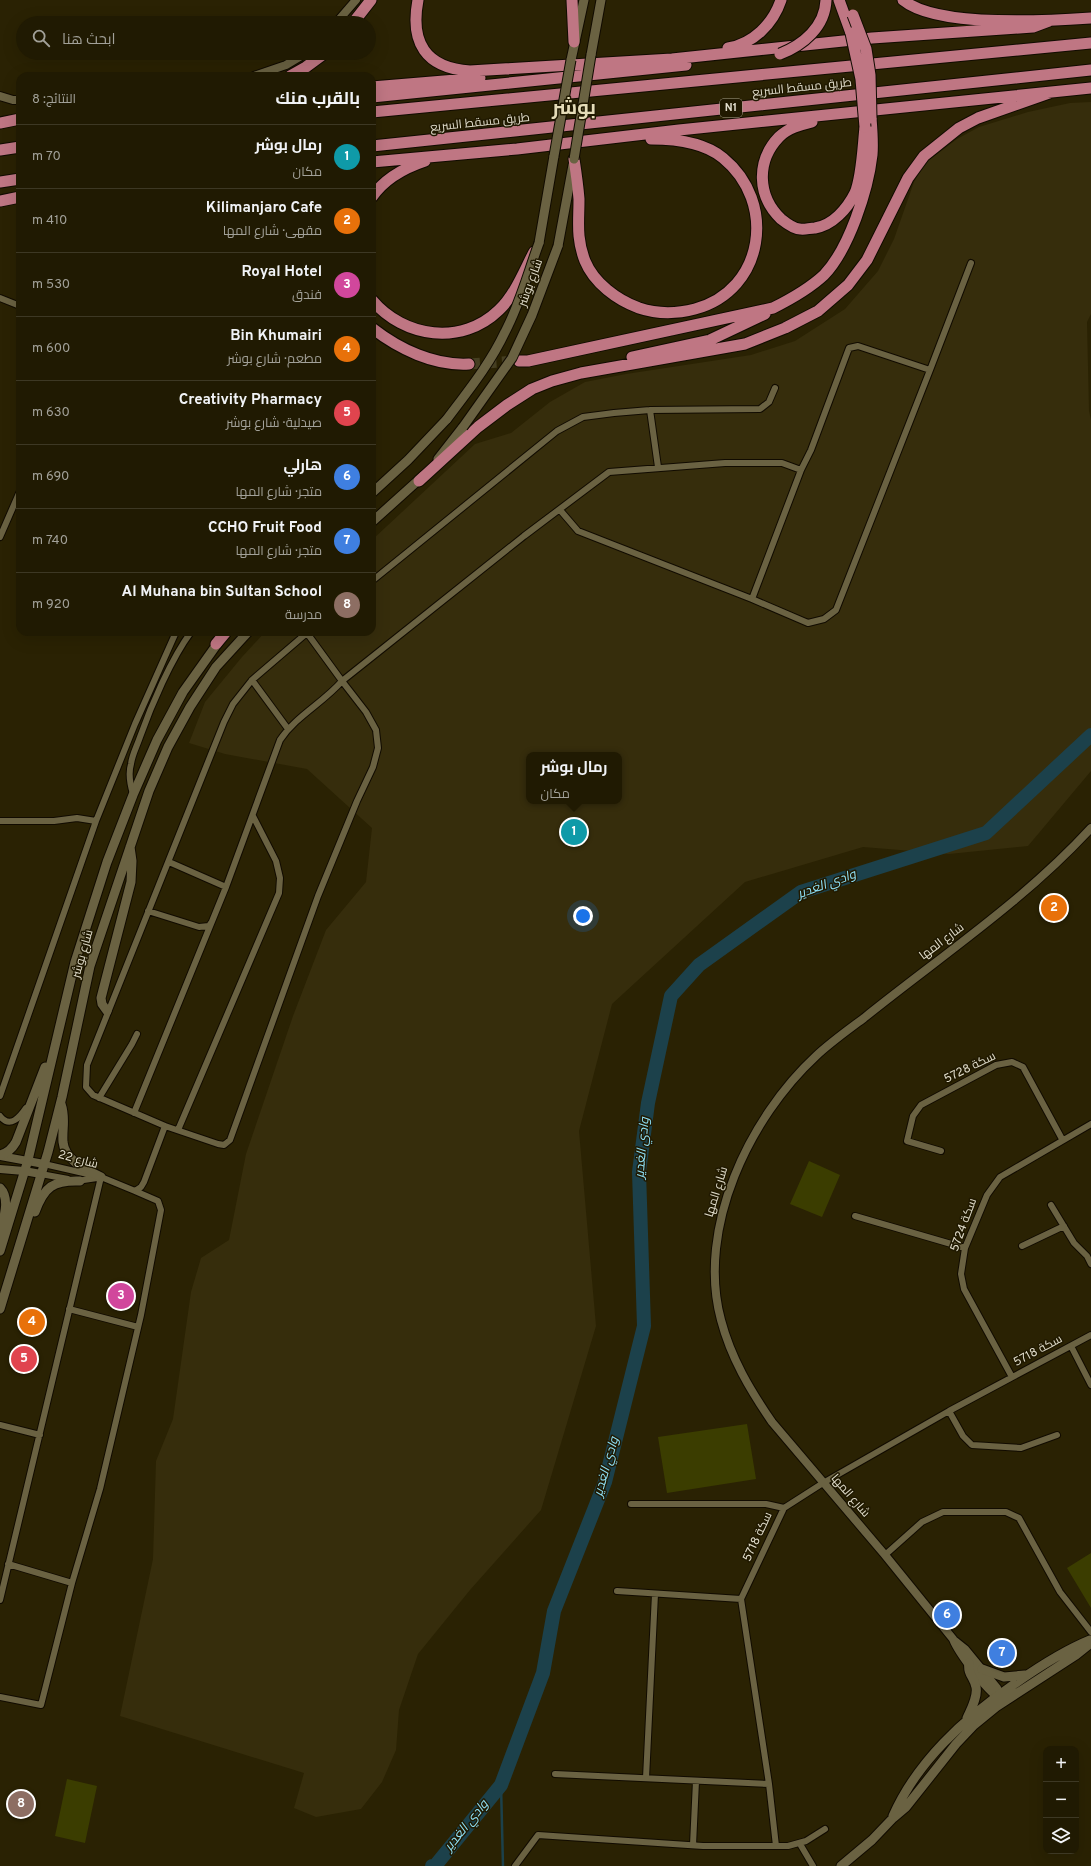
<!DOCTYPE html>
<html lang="ar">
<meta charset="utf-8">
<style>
:root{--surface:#201a02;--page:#28230c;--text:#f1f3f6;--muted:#a2a199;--line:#3d3824;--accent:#7dbef9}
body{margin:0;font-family:Overpass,Cairo,sans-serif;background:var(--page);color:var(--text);direction:rtl}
.controls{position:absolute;right:12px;bottom:12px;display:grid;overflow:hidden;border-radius:8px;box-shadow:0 4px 16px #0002}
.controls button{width:36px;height:36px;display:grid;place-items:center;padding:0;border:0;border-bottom:1px solid var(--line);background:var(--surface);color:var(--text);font:20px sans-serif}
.you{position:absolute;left:583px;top:916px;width:14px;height:14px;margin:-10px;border:3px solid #fff;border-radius:50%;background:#1a73e8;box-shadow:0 0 0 6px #1a73e833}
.badge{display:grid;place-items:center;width:26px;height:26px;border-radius:50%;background:var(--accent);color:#fff;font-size:13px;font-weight:700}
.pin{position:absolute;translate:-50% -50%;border:2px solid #fff;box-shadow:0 1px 4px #0006}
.popup{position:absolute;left:526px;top:752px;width:96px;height:52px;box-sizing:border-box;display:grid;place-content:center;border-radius:8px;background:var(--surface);filter:drop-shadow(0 1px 3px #0005);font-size:13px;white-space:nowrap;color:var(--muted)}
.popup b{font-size:15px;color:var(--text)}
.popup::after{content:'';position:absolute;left:50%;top:100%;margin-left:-8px;border:8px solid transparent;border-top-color:var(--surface)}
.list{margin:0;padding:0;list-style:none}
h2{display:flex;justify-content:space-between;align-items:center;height:52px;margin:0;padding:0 16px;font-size:17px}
h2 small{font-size:13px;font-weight:400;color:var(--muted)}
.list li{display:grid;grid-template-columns:26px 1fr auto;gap:12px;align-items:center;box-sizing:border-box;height:64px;padding:0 16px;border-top:1px solid var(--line)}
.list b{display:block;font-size:15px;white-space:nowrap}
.list p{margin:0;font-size:13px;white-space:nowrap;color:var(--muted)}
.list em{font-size:13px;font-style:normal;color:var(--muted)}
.icon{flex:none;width:22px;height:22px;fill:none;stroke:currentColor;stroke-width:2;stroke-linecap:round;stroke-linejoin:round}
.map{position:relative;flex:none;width:1091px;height:1866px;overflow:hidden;direction:ltr}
.search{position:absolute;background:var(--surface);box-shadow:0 4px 16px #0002;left:16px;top:16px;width:360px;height:44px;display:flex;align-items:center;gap:10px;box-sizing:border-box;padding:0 14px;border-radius:22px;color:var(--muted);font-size:15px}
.panel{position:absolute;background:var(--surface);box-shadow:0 4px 16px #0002;left:16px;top:72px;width:360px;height:564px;border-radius:12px;direction:rtl}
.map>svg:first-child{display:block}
.green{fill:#3b3d00}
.sand{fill:#362d0c;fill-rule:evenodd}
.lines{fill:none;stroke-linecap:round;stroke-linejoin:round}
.stream{stroke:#1c414b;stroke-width:2.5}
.river{stroke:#1c414b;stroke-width:14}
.motorway-tunnel{stroke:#453e21;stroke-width:11;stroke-dasharray:11 5.5;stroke-linecap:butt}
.minor-casing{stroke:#110b00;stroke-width:8}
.tertiary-casing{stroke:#110b00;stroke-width:10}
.secondary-casing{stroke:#110b00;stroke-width:11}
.motorway-casing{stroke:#110b00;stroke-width:13}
.minor{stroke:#6a6242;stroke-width:6}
.tertiary{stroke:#6a6242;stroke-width:8}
.secondary{stroke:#6a6242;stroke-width:9}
.motorway{stroke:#bf7683;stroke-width:11}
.secondary-bridge-casing{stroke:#110b00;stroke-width:11;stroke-linecap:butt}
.motorway-bridge-casing{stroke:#110b00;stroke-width:13;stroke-linecap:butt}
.secondary-bridge{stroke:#6a6242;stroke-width:9}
.motorway-bridge{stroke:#bf7683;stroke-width:11}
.labels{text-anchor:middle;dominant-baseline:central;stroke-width:3;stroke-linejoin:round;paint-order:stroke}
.shield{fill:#201900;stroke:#a7a28e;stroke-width:1}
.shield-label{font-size:11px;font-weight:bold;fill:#e1ddcb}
.street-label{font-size:12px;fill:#e1ddcb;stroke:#201900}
.water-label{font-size:13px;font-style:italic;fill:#8fe2f8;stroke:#201900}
.town-label{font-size:20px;font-weight:bold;fill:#e5dcb8;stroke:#201900}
</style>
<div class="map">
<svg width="1091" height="1866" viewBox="0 0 1091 1866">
<rect width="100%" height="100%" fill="#2a2203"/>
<path class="green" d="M809,1161l31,14 -18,42 -32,-13z
M747,1424l9,55 -89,14 -9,-56z
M1091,1553v55l-24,-40z
M67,1779l30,7 -12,57 -30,-7z"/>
<path class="sand" d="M1091,102v212l-4,8 2,89 2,9v351l-63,75 -79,8 -86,-7 -118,35 -133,122 -33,127 17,195 -55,184 -71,80 -52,64 -19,56 -3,40 -14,32 -21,27 -45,8 -22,-9 10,-35 -184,-57 33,-157 3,-98 17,-42 18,-127 10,-34 28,-18 17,-86 47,-138 33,-86 40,-48 6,-54 -65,-59 -82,-15 -36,-11 16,-41 37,-45 23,-25h107v-92l103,-96 36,-11 39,-31 35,-20 41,-8 125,-19 44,-14 50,-32 33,-38 16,-32 20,-57 10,-18 33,-25 22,-12 49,-15 42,-9zM529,755h90v46h-90z"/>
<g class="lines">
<path class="stream" d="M501,1785l2,81"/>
<path class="river" d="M432,1866h3l66,-81 42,-112 11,-62 51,-129 39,-156 -5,-154 9,-69 23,-107 28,-31 102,-73 185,-59 105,-98"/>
<path class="motorway-tunnel" d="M469,364l49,-3"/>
<g class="minor-casing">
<path id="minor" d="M0,298l20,8
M650,410l8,57
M801,470l-49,129 56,24 16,-4 12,-9 94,-240
M560,510l18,21 174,68
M0,537l20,-46
M372,581l185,-150 26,-14 31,-4 36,-3 110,-1 9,-7 6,-14
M307,633l35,48 182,-145 85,-64 116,-9h57l19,7 10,-20 38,-102 9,-2 72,24 41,-107
M252,680l36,49
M133,794c-3,-10 -5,-20 -2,-30 1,-9 6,-18 9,-27 11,-31 31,-78 51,-105
M0,821h54l23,-3 19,3
M169,862l57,25
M148,911l51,16 10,-1 2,-3
M0,1096l96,-275 39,-97 41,-92
M99,1098l33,-54 5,-10
M134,1113l92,-226 54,-147c16,-24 43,-37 62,-59l24,31 10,18 2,18 -5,19 -16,34 -39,95 -88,244 -6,5 -6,-1 -53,-18
M0,1116c10,13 20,1 26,-8
M178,1130l101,-237 1,-15 -4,-17 -23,-45
M941,1151l-34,-10 6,-25 8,-11 75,-40 16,-3 11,5 39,72
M44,1164l57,13 34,14 6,-4 3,-5 21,-56 -72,-31 -7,-8 1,-22 137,-343 9,-18 19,-24 56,-48
M41,1174l27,5
M77,1181l20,-3
M1051,1205l23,38 13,13 4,8
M855,1216l110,32
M1022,1246l42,-20
M69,1309l69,18
M1071,1346l20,39
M1012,1377l-48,-88 -3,-15 4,-26 22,-53 13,-18 91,-53
M949,1411l14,25 9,9 49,3 36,-13
M0,1425l40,10
M631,1504h135l18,4
M885,1555l37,-33 21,-10h63l13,6 41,74 31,40
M8,1564l64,19
M617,1591l124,8
M0,1600l101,-423
M0,1697l41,8 31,-122 28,-94 41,-174 20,-105 -3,-9 -23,-10
M555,1774l214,10
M646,1778l9,-184
M800,1844l13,22
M693,1845l3,-64
M776,1846l-7,-62 -28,-185 43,-91 39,-25 126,-72 142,-76
M515,1866l23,-31 165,11h85l18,-5 19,-12"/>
</g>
<g class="tertiary-casing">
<path id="tertiary" d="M336,23l20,-23
M254,76l32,-11 20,-12
M0,96l13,4h7
M0,1156l44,8
M0,1169l24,2 17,3
M955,1641l10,8 32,39 3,6 -1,6
M1002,1699c-12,-3 -44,-47 -49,-60l-68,-84 -113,-133c-22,-32 -41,-64 -51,-102 -25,-92 29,-203 95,-264 15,-14 32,-26 48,-38 77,-62 160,-117 227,-190"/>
</g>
<g class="secondary-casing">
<path id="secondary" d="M591,55l10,-55
M571,60l13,-60
M539,243l15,-87
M558,246l15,-81
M438,459l25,-32
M372,493l36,-33 39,-41
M372,522l51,-46
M107,1011l-5,-7 -1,-6 30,-116 1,-21 -2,-14
M61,1104c5,14 1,24 2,38 2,19 23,27 38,35
M0,1155c8,-2 12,-6 16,-13l29,-75
M0,1188c11,11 3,32 0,45
M35,1212c9,-25 18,-32 45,-31
M0,1251l28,-91 47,-198 32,-100 26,-67 24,-55 26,-48 37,-52
M0,1309l48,-157 14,-55 28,-131 59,-175 19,-44 22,-40 26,-40 32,-35
M982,1669l22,8 21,-2
M967,1718c4,-9 11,-21 9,-31 -2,-10 -9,-13 -7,-24
M893,1816c25,-56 71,-97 120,-131 24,-17 50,-34 77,-45
M841,1866l31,-26 21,-22 13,-11 50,-63 18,-19 22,-18 80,-52 15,-12"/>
</g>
<g class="motorway-casing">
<path id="motorway" d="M418,0c-8,42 7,68 52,71l202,-12 200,-21 161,-11 16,-6
M572,0l2,42
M839,0l12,33
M903,0c34,28 144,21 188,18
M353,23l18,-23
M728,48c25,-4 45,-24 53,-48
M290,76l16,-9 19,-14
M372,87l108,-9
M372,97l314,-32
M372,112l719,-69
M812,122c-12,3 -24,6 -33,15 -23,24 -22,59 2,82 5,4 13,10 19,10 4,1 10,-1 15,-1 18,-3 32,-19 40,-35 7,-16 8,-48 10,-66
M0,123l20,-4
M372,146l719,-76
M0,150l20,-3
M574,159c2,13 4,27 5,40 0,23 -3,39 6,62 9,22 32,39 54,47 18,6 37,6 56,1 70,-19 82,-107 28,-151 -19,-16 -48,-19 -72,-19
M372,162l145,-13 162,-19 412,-42
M0,182l20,-3
M372,197c13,-19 32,-29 53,-36
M0,201l20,-4
M372,300c32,38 90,46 127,10 16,-15 25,-39 35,-58
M372,328c27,21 62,38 97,36
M632,357l78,-17 55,-26
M519,361h9l245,-53c18,-9 36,-19 51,-33 25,-26 44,-85 48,-120 1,-12 0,-25 -1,-37
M419,481l59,-54 29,-22 25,-16 20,-8 29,-8 164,-29 40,-16 33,-17 30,-26 19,-25 41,-82 16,-22 35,-28 19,-10 71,-25
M216,644l10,-12"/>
</g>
<use href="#minor" class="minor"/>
<use href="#tertiary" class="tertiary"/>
<use href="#secondary" class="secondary"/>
<use href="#motorway" class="motorway"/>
<g class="secondary-bridge-casing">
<path id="secondary-bridge" d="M554,156l17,-96
M574,159l17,-104
M447,419c21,-28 43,-55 58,-87 15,-28 23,-59 34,-89
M463,427l49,-69 20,-43 26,-69"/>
</g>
<g class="motorway-bridge-casing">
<path id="motorway-bridge" d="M853,15l13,34 4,26 1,43
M851,33l10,46 4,48
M780,54c23,-9 45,-27 46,-54"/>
</g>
<use href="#secondary-bridge" class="secondary-bridge"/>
<use href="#motorway-bridge" class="motorway-bridge"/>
</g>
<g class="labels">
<rect class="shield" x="720" y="99" width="22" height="18" rx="3"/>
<g class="shield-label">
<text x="731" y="108">N1</text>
</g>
<g class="street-label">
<text transform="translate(802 88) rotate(-6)">طريق مسقط السريع</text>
<text transform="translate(480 123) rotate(-6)">طريق مسقط السريع</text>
<text transform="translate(531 283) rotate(-70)">شارع بوشر</text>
<text transform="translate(942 942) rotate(-37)">شارع المها</text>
<text transform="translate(83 954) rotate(-74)">شارع بوشر</text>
<text transform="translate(970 1068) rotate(-26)">سكة 5728</text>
<text transform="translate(78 1160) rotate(15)">شارع 22</text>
<text transform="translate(717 1192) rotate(-73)">شارع المها</text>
<text transform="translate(964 1225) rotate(-70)">سكة 5724</text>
<text transform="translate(1038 1351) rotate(-28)">سكة 5718</text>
<text transform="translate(850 1496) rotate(49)">شارع المها</text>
<text transform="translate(758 1537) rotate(-65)">سكة 5718</text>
</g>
<g class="water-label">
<text transform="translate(827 885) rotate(-20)">وادي الغدير</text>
<text transform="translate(643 1148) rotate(-85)">وادي الغدير</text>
<text transform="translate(607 1467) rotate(-74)">وادي الغدير</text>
<text transform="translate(467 1826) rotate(-51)">وادي الغدير</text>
</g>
<g class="town-label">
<text x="574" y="109">بوشر</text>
</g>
</g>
</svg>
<div class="controls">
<button>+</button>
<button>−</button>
<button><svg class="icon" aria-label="layers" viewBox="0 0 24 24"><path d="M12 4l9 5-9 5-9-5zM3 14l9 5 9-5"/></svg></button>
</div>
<div class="you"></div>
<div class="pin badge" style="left:574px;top:832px;background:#0f9aa8">1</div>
<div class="popup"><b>رمال بوشر</b>مكان</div>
<div class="pin badge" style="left:1054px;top:908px;background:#e8710a">2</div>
<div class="pin badge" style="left:121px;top:1296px;background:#d1479c">3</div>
<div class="pin badge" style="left:32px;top:1322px;background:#e8710a">4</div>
<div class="pin badge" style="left:24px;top:1359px;background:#e0444e">5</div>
<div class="pin badge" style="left:947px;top:1615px;background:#3f7fe0">6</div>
<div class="pin badge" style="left:1002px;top:1653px;background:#3f7fe0">7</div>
<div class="pin badge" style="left:21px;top:1804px;background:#8d6e63">8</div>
<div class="search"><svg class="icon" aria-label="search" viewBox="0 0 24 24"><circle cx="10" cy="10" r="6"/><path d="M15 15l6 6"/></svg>ابحث هنا</div>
<section class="panel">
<h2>بالقرب منك<small>النتائج: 8</small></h2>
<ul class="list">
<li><span class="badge" style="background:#0f9aa8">1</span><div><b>رمال بوشر</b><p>مكان</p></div><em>70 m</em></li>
<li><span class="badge" style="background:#e8710a">2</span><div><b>Kilimanjaro Cafe</b><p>مقهى · شارع المها</p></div><em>410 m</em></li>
<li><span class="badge" style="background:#d1479c">3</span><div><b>Royal Hotel</b><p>فندق</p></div><em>530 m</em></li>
<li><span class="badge" style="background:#e8710a">4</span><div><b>Bin Khumairi</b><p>مطعم · شارع بوشر</p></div><em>600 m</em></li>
<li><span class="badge" style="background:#e0444e">5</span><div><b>Creativity Pharmacy</b><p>صيدلية · شارع بوشر</p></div><em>630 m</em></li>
<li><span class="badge" style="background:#3f7fe0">6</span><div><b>هارلي</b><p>متجر · شارع المها</p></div><em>690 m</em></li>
<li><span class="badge" style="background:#3f7fe0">7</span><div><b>CCHO Fruit Food</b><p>متجر · شارع المها</p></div><em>740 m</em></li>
<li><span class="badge" style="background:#8d6e63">8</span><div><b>Al Muhana bin Sultan School</b><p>مدرسة</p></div><em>920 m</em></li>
</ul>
</section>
</div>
